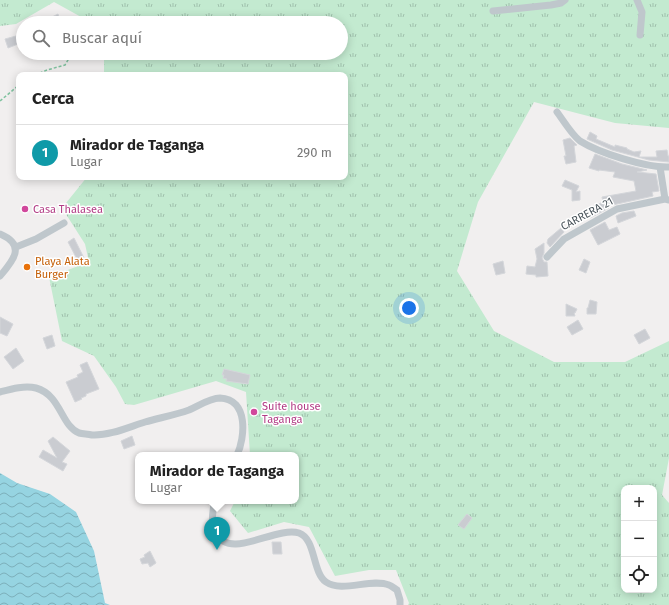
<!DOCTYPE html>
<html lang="es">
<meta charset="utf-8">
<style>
:root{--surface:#fff;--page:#f6f6f6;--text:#222;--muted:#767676;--line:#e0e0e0;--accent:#1a73e8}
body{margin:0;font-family:"Fira Sans",sans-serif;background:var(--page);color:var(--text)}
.controls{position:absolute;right:12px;bottom:12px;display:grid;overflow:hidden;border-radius:8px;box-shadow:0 2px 10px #0003}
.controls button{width:36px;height:36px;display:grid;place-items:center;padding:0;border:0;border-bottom:1px solid var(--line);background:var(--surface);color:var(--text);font:20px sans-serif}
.you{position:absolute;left:409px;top:308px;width:14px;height:14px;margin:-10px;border:3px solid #fff;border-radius:50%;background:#1a73e8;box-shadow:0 0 0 6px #1a73e833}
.badge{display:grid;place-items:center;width:26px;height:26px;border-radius:50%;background:var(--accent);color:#fff;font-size:13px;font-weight:700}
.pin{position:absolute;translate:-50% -33px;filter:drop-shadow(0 1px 2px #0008)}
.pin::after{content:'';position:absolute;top:21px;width:14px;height:12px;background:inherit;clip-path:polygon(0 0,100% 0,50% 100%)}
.popup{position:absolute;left:135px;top:452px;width:164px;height:52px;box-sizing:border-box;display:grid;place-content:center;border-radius:8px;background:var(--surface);filter:drop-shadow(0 1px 3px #0005);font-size:13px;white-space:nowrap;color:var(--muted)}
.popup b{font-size:15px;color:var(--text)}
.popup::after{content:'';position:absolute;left:50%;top:100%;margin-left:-8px;border:8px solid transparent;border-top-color:var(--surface)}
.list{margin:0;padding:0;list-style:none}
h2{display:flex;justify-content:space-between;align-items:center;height:52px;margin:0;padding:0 16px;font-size:17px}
h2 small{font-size:13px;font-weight:400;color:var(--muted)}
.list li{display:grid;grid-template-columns:26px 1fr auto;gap:12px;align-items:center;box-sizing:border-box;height:56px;padding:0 16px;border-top:1px solid var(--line)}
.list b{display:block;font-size:15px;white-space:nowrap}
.list p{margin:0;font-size:13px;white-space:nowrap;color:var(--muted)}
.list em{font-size:13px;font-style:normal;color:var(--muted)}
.icon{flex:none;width:22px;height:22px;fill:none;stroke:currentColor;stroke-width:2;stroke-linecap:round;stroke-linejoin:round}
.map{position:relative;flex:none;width:669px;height:605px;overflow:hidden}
.search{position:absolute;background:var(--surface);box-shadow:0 2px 10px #0003;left:16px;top:16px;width:332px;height:44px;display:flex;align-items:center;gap:10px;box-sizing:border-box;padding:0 14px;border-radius:22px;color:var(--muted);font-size:15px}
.panel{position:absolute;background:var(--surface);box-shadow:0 2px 10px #0003;left:16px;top:72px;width:332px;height:108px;border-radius:8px}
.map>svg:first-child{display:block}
.grass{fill:url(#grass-tufts);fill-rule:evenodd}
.water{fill:url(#water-waves)}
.building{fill:#caccd1;stroke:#d4d6da}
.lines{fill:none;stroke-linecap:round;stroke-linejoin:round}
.path{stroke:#7fc39f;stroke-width:1.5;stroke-dasharray:3 2;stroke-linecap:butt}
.minor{stroke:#bfc7cc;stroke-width:7}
.hotel-dot{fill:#d1479c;stroke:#fff;stroke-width:1.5}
.food-dot{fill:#e8710a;stroke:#fff;stroke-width:1.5}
.labels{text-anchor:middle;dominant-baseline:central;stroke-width:3;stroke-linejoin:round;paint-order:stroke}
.hotel-label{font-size:11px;fill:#b23c85;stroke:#fff;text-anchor:start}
.street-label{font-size:11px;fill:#49535a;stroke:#fff}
.food-label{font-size:11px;fill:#c56008;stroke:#fff;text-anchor:start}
</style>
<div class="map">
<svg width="669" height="605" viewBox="0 0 669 605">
<defs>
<pattern id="grass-tufts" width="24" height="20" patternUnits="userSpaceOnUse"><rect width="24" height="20" fill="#c3ead0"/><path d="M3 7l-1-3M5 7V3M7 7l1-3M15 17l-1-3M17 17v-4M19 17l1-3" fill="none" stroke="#a0c0ac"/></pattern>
<pattern id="water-waves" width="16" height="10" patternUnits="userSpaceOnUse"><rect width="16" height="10" fill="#96d4e1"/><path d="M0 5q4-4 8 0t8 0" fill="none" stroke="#7cafb9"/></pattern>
</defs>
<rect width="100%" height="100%" fill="#f1efef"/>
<path class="grass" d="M0,0h669v128l-54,-5 -81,-21 -56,100 -21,69 37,60 60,31h71l44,-21v117l-7,37 7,8v102h-261l1,-2 -13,-33h-27l-34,6 -26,-49 -25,-5 -36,11 -18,-22 5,-10h61v-46h-46l-4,-63 -30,-11 -82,24 -9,-1 -9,-17 -22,-31 -32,-15 -13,-64 40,-15 -4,-18 -23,-36 25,-31h258v-102h-241v-22h237v-30h-249l-38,-21 -38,22 -16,2zM624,488h30v102h-30z"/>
<path class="water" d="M0,473l17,10 33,11 26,18 18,39 11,52 5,2h-110z"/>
<path class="building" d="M58,14l3,9h-29l-1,-4 21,-2z
M16,36l2,8 -10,4 -3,-9z
M590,132l7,4 -1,3 19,8v-2l12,3v1l7,3 7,-1 -2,6h18l-1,-6 11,-1 1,6h1v6l-20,-2 -37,-10 -25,-11z
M570,138l7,7 -3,1 2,16 -10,2 -2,-8h2l-3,-16z
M595,154l27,10 25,6 -10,2 19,2 3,17 -7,1 1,4 -45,10 1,2 -19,10 -2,-9 15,-7 -1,-5 34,-6 -2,-10 -21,-4 2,-5 -16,-2v1l-10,-3z
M565,180l14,6 -3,6 4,-1v9l-8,1v-11l-10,-4z
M634,211l2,5 -18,7 -2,-7 6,-3z
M605,222l4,8 8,-3 3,7 -22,11 -8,-15z
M561,228l3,4 -14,15 -3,-4 1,-4z
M74,238l10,20 -6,3 -10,-19z
M544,243v10l-2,5 2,4h3l1,14 -12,1v-2l-10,-1 1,-8 8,1 2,-8 -2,-10z
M584,259l6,3 -4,11 -7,-3z
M503,261l2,12 -9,2 -3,-11z
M590,300l7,2 -1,12h-9v-6h1z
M566,304l11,5 -2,4h-1l1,3h-9z
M0,317l13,7 -6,12 -7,-3z
M578,320l5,9 -11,6 -5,-8z
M645,329l5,9 -11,6 -5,-9z
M52,335l3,11 -8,3 -4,-11z
M16,348l8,13 -11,8 -9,-12z
M87,362l12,27 -13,5v2l-5,2 1,1 -7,3 -9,-20 12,-5 -1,-2 6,-3 -3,-7z
M224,369l26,6 -2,9 -22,-3 1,-2 -4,-1 1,-3h-2z
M132,436l3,9 -11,4 -3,-8z
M53,437l17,14 -8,11 5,2 -4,7 -24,-14 4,-7 14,8 -9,-17z
M467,514l5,4 -8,11 -6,-4z
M272,542h9l1,12h-9z
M150,551l6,12 -6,4 -2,-4 -6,1 -2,-5 5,-2 -1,-2z"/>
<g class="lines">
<path class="path" d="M35,75l12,-5 18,-5 7,-12
M0,101l19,-16"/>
<path class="minor" d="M637,0l5,12 -2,23
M493,11l58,-6 10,-2 4,-3
M557,112c6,8 15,23 23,29 19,12 67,27 89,26
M660,167l5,32
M0,234c26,11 14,26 0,42
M16,247l20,-8 28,-16
M547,257l17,-18 53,-30 48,-10 4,1
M0,392c11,-3 25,-7 36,-4 25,7 25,38 43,45 4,1 9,1 13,2 17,1 37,-8 53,-13 14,-4 30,-7 44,-12 9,-4 21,-12 31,-12 29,1 25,40 17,57
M214,501c0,7 -3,17 -1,24 0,3 2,6 4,9 13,26 59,-8 82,-1 17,6 13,39 27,49 16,11 45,-4 63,3 3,1 6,4 8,5l3,10v5"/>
</g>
<g class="hotel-dot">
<circle cx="25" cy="209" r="4"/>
<circle cx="254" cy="412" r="4"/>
</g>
<circle class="food-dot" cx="27" cy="267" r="4"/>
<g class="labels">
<g class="hotel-label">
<text x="33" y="209">Casa Thalasea</text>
<text x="262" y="406">Suite house<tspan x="262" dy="13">Taganga</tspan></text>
</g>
<g class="street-label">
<text transform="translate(587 214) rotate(-28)">CARRERA 21</text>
</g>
<g class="food-label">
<text x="35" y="261">Playa Alata<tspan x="35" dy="13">Burger</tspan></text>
</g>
</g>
</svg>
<div class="controls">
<button>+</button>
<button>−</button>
<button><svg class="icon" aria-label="locate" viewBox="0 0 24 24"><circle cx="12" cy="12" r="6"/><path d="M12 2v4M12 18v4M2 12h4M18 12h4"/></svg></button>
</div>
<div class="you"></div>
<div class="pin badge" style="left:217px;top:550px;background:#0f9aa8">1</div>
<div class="popup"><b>Mirador de Taganga</b>Lugar</div>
<div class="search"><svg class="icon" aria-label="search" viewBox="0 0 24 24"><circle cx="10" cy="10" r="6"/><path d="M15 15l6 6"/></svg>Buscar aquí</div>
<section class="panel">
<h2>Cerca<small></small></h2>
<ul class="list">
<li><span class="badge" style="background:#0f9aa8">1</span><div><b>Mirador de Taganga</b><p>Lugar</p></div><em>290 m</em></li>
</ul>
</section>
</div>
